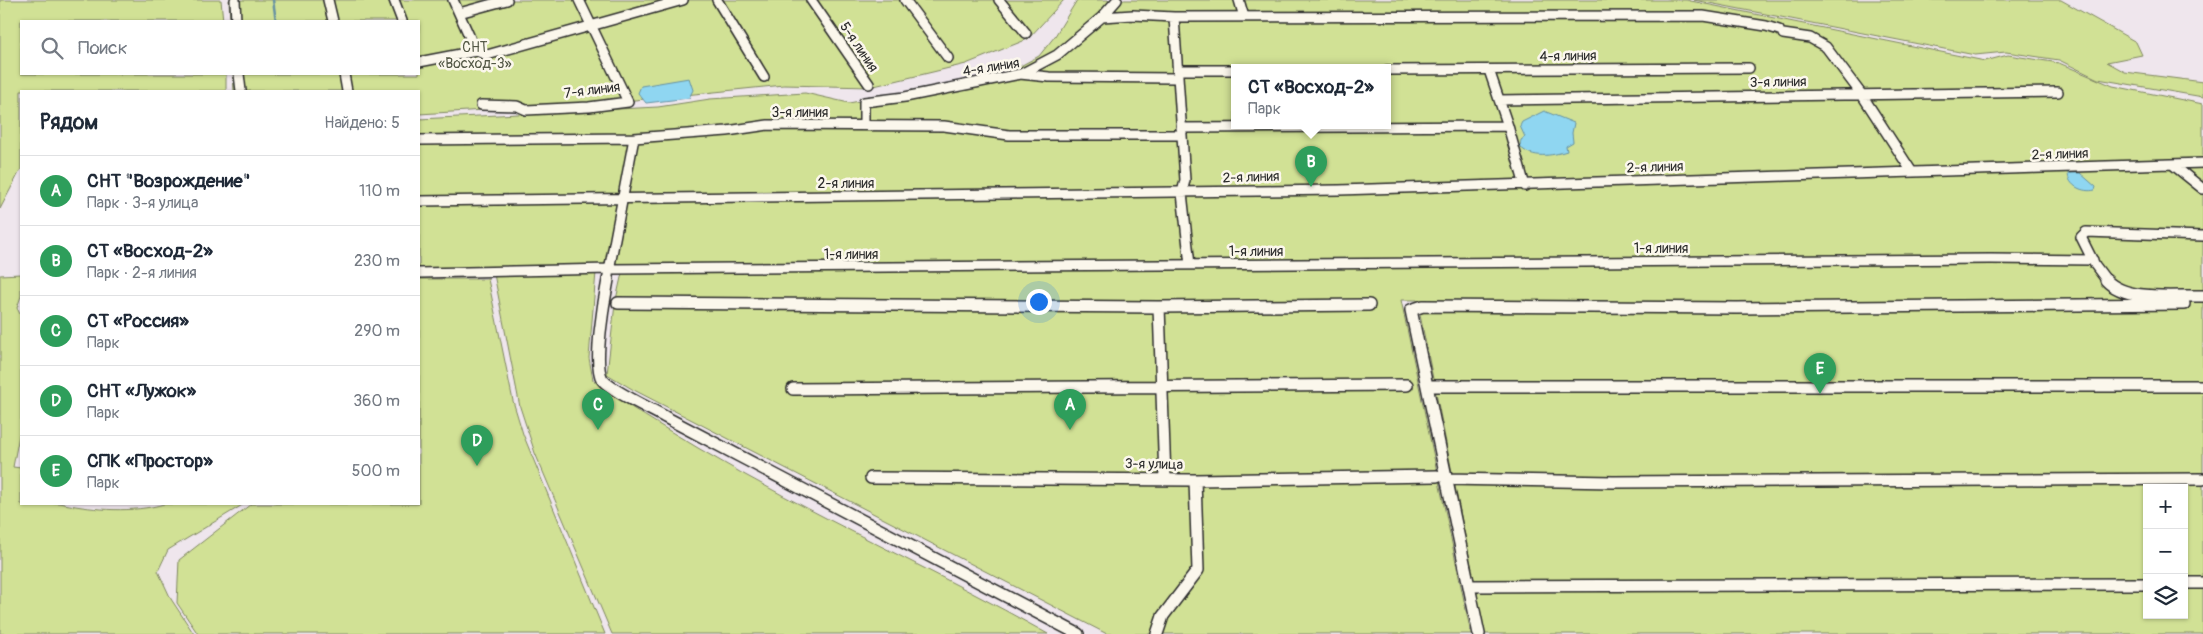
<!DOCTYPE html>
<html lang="ru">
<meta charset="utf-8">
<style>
:root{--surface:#fff;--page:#f6f6f7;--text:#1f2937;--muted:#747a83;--line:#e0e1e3;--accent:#ea580c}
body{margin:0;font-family:Pangolin,sans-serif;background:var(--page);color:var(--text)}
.controls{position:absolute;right:15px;bottom:15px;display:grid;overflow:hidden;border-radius:0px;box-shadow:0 1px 4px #0004}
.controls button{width:45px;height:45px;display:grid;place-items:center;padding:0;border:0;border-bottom:1px solid var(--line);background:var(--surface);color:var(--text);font:25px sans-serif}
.you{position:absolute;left:1038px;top:301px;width:18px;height:18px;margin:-12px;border:4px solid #fff;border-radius:50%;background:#1a73e8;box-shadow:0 0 0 8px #1a73e833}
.badge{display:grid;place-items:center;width:32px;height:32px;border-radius:50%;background:var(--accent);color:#fff;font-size:16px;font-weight:700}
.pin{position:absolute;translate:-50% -41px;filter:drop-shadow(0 1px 2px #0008)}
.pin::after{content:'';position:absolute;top:26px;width:18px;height:15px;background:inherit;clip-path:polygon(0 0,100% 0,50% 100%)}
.popup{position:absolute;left:1231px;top:64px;width:160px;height:65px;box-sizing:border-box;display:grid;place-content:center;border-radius:0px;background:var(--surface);filter:drop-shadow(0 1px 4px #0005);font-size:16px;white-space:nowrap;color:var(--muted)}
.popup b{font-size:19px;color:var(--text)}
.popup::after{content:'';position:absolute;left:50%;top:100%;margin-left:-10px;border:10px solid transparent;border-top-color:var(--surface)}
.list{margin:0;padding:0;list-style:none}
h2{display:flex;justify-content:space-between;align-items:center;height:65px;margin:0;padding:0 20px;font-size:21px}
h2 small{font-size:16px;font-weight:400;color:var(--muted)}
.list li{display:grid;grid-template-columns:32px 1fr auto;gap:15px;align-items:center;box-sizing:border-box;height:70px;padding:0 20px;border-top:1px solid var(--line)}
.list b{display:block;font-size:19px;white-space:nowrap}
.list p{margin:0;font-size:16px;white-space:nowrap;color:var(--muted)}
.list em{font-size:16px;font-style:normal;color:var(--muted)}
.icon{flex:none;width:28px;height:28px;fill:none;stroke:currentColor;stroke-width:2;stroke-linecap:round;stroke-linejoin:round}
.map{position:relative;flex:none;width:2203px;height:634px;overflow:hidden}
.search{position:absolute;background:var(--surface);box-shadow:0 1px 4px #0004;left:20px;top:20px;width:400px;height:55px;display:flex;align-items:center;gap:12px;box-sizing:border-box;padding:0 18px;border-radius:0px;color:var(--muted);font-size:19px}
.panel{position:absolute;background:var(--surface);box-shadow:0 1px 4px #0004;left:20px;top:90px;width:400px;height:415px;border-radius:0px}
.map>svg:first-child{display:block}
.green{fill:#d1e195;stroke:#7e8660;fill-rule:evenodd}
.water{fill:#8fd6f1;stroke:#6792a2}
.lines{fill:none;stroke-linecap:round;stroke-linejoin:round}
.stream{stroke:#6792a2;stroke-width:2.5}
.minor-far1-casing{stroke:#2b2b2b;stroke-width:12}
.minor-casing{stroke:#2b2b2b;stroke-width:14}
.minor-far1{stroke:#fbf7ec;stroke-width:9}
.minor{stroke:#fbf7ec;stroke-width:11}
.labels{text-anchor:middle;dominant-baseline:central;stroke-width:5;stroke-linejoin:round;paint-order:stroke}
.park-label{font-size:14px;fill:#545846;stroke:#fbf7ec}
.street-label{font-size:14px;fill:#2b2b2b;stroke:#fbf7ec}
</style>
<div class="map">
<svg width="2203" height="634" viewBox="0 0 2203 634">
<rect width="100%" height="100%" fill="#efe6ed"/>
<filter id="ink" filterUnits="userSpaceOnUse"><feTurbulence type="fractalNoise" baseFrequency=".02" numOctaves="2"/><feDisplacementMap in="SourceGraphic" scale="10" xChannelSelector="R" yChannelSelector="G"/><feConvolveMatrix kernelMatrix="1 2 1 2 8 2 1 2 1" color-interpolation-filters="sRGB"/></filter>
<g filter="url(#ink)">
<path class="green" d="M0,0h221l2,21h-202v53h205v17h-205v78l-21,40z
M229,0h835l-36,39 -62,25 -96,23 -86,-2 -169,17 -196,12v-23h-185l-1,-17h186v-53h-189z
M1077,0h609l299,61 23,-6 51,8 54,23 90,18v530h-718l-68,-334h-16l70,334h-364l-475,-245 -25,-15 8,-70 7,-31 -203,-2v-152l239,-12 52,-8 95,-6 44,10 58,-11 102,-20 30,-16 16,-20zM1235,68h152v58h-152zM2147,488h37v127h-37z
M1694,0h367l75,42 6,13 -35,7 18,10 78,10v15l-105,-18 -39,-19 -53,-8 -31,3z
M596,272l-7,86 4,22c33,26 69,46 105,68 113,67 235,121 350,186h-436l-77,-181 -15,-46 -26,-133z
M21,274v22l-4,12 4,8v109l-8,42 8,1v36c14,0 30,-3 43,0 31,6 69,9 100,0h80l-76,46 -10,21 13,28 23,35h-194v-359z
M419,279h69l25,122 10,33 82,200h-407l-21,-31 2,-43 72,-56h168z"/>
<path class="water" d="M689,78l4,12 -4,8 -43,5 -8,-10 3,-7z
M1544,111l30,12 -2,10 1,9 -7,4 1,5c-16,5 -34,8 -47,-4l1,-7 4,-3 -5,-11 2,-4z
M2068,173h12l16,14 -1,3c-12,3 -27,-4 -27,-17z"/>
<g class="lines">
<path class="stream" d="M273,0l3,21"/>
<g class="minor-far1-casing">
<path id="minor-far1" d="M235,0l1,21
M328,0l5,21
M394,0l8,21
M453,0l23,51
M717,0l47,77
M811,0l58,84
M905,0l43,58
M999,0l27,33
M1239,0l5,17
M459,13l48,-13
M1102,17l31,-2 41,2 529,-1 63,10 13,4
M1174,17l11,163 -3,13 8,72
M1783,34l27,4 16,9 36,48 50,77
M419,62l57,-11 11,4 196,-55
M1177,70h58
M1387,70l362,-2
M1489,70l19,56 17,60
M239,74l2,17
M344,74l3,17
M1021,74l36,-19 45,-38 15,-17
M1499,100l559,-8
M481,105l36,1 9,4 63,-3 39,-5 -49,-102
M864,125v-23l41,-5 115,-23 29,3 128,1
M1181,128l327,-2
M419,140l215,-2 93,-7 41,-6 176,1 65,9h173
M2172,164l31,25
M419,201l920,-11 864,-27
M419,273l192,-4 1380,-10 102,1
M607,281l27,-143
M2107,281l-12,-16 -14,-28 5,-5 117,4"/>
</g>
<g class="minor-casing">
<path id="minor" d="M608,280c-4,20 -15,84 -6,99 6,10 51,31 63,38l413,217
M2106,280c20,22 69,15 97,16
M618,303l541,4 210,-2
M1159,307l6,172
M1427,386h776
M793,389l614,-4
M871,478l324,2 242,-4
M1446,479l167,3 590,-3
M2184,583h19
M1469,586l678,-2
M1157,634l6,-18 35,-46 -3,-90
M1479,634l-68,-324 12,-4 314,2 447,-4"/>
</g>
<use href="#minor-far1" class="minor-far1"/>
<use href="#minor" class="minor"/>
</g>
</g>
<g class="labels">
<g class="park-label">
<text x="475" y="47">СНТ<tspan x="475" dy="16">«Восход-3»</tspan></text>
</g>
<g class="street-label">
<text transform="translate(859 47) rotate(56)">5-я линия</text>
<text transform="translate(1568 56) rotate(-1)">4-я линия</text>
<text transform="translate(991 67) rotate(-9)">4-я линия</text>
<text transform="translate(1778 82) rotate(-1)">3-я линия</text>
<text transform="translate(592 90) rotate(-7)">7-я линия</text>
<text x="800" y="112">3-я линия</text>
<text transform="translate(2060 154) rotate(-2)">2-я линия</text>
<text transform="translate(1655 167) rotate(-2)">2-я линия</text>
<text transform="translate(1251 177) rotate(-2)">2-я линия</text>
<text x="846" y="183">2-я линия</text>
<text x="1661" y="248">1-я линия</text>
<text x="1256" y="251">1-я линия</text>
<text x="851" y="254">1-я линия</text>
<text transform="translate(1154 464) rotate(1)">3-я улица</text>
</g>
</g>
</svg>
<div class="controls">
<button>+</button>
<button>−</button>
<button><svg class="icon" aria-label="layers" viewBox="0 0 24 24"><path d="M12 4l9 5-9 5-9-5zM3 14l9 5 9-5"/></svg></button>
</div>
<div class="you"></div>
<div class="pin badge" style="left:1070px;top:430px;background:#2e9e5b">A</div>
<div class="pin badge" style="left:1311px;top:187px;background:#2e9e5b">B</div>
<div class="popup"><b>СТ «Восход-2»</b>Парк</div>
<div class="pin badge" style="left:598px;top:430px;background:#2e9e5b">C</div>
<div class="pin badge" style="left:477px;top:466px;background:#2e9e5b">D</div>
<div class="pin badge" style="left:1820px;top:394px;background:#2e9e5b">E</div>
<div class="search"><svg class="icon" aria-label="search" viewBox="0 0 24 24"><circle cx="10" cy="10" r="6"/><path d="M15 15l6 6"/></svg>Поиск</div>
<section class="panel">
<h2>Рядом<small>Найдено: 5</small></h2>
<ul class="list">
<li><span class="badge" style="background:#2e9e5b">A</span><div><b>СНТ &quot;Возрождение&quot;</b><p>Парк · 3-я улица</p></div><em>110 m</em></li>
<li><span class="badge" style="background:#2e9e5b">B</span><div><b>СТ «Восход-2»</b><p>Парк · 2-я линия</p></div><em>230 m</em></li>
<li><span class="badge" style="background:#2e9e5b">C</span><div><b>СТ «Россия»</b><p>Парк</p></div><em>290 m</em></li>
<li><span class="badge" style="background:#2e9e5b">D</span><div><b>СНТ «Лужок»</b><p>Парк</p></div><em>360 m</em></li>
<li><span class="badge" style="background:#2e9e5b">E</span><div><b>СПК «Простор»</b><p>Парк</p></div><em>500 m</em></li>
</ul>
</section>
</div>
